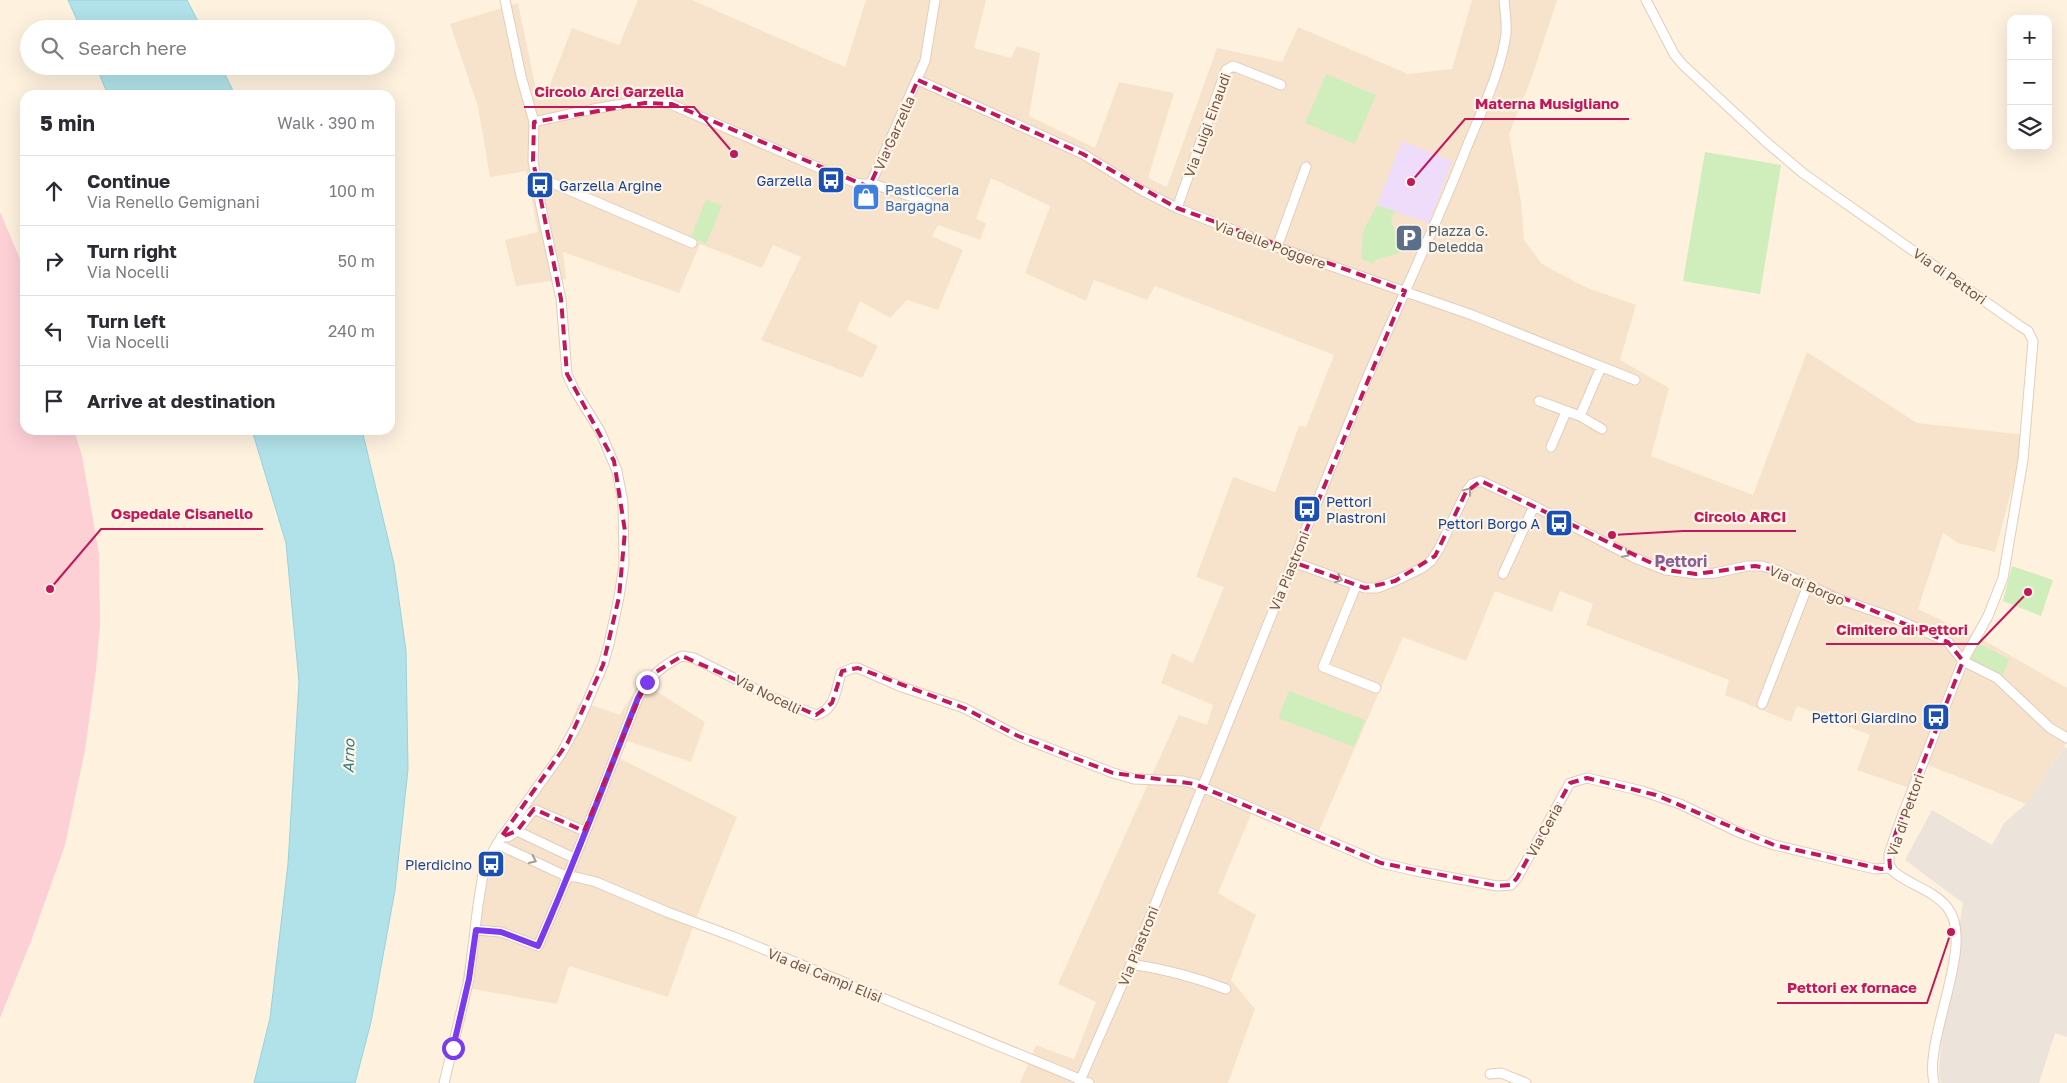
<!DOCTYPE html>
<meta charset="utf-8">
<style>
:root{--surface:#fff;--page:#f7f7f7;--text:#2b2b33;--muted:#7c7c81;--line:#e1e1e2}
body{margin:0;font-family:"Golos Text",sans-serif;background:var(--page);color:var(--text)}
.controls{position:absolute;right:15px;top:15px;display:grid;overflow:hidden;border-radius:10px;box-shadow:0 5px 20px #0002}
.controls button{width:45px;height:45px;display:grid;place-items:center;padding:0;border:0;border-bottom:1px solid var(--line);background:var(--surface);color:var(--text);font:25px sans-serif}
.stop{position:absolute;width:15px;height:15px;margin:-11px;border:4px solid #7c3aed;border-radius:50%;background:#fff}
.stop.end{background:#7c3aed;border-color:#fff;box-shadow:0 1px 5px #0008}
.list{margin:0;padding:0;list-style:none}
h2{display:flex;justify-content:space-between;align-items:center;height:65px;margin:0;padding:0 20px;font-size:21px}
h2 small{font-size:16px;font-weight:400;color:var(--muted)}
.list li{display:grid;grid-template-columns:32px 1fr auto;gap:15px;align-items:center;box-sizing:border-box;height:70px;padding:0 20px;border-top:1px solid var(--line)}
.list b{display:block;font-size:19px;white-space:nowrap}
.list p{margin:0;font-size:16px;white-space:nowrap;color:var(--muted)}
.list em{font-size:16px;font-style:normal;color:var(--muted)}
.icon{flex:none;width:28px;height:28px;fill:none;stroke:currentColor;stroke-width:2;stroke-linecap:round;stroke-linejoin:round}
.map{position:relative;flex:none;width:2067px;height:1083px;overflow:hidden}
.search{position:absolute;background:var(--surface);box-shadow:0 5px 20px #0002;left:20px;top:20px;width:375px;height:55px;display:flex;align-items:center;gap:12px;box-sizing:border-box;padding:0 18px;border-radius:28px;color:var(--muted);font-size:19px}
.panel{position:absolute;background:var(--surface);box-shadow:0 5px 20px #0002;left:20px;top:90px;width:375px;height:345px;border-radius:15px}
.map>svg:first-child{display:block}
.residential{fill:#f7e3cc}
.industrial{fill:#ece3db}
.education{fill:#efdbfa}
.medical{fill:#fdd0d6}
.green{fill:#d0edbc}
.water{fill:#b1e2e9;stroke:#97d2dc}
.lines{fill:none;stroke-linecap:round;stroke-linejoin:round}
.minor-casing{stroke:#e3cdba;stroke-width:11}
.minor{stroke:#fff;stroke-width:9}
.oneway{stroke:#ad998f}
.route{stroke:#7c3aed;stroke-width:6}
.marked{fill:none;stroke:#c2185b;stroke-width:4;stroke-dasharray:10 6;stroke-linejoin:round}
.labels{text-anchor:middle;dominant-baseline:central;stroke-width:4.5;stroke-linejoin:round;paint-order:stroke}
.street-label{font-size:14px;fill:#765544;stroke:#fff5e6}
.transit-label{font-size:14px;fill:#164399;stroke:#fff5e6;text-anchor:end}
.shop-label{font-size:14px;fill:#366cbe;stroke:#fff5e6;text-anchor:start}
.service-label{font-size:14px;fill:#4e5e75;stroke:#fff5e6;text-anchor:start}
.water-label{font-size:15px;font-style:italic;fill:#397a85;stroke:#fff5e6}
.quarter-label{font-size:16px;font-weight:bold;fill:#865f9b;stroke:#fff5e6}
.leader{fill:none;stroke:#c2185b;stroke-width:2}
.callout-dot{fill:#c2185b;stroke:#fff5e6;stroke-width:2}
.callout-label{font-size:15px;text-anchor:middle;font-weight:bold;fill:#c2185b;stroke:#fff5e6;stroke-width:4.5;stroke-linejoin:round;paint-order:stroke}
</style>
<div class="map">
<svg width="2067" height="1083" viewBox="0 0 2067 1083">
<rect width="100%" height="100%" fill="#fef1de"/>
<path class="residential" d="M638,0h54l153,67 21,-67h120l-12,48 37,10 6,-12 23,7 -11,63 66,32 24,-66 55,11 -26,85 19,9 50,-139 65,14 16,-35 110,47 44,-5 20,-69h85l-25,77 -23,57 12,68 3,38 18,24 43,23 51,18 -16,55 49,28 -18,68 102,39 54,-143 110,71 109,12 -31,117 -37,-9 -15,-10 -25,76 67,32 82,47v54l-41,62 -98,-39 -10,26 -61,-21 13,-35 -73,-29 -6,16 -66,-27 4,-15 -143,-55 7,-21 -33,-13 -8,21 -57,-21 -29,70 -63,-24 -88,203 -63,-28 -34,81 38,22 -25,65 24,29 -27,74h-208l16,-38 38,14 22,-57 -38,-18 121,-269 28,10 6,-20 -52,-22 11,-30 21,10 31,-76 -28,-10 37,-100 42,15 24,-66 7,1 28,-72 -179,-69 -8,14 -53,-20 -8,21 -61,-28 25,-67 -59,-28 -15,41 10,4 -6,17 -42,-15 -6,11 31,14 -25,60 -31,-10 -17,18 -30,-17 -13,29 31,16 -16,32 -101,-38 40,-83 -28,-12 -11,23 -62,-24 -21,49 -116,-41 3,27 -50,7 -11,-46 33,-8 -12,-61 -36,6 -12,-70 -28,-83 68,-21 20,97h6l28,-72 47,17z
M640,681l65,41 -14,40 -64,-21 -8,17 118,59 -40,99 -29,81 -99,-31 -12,38 -84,-15 -11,-7 19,-117 23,-39 57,-81 18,-42 16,3 25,9z"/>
<path class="industrial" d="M2064,747l3,1v289l-12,-4 -16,50h-98l-2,-8 3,-44 21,-128 -58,-43 27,-50 60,35 12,-22 22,-19z"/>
<path class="education" d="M1402,141l50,20 -23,62 -52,-18z"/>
<path class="medical" d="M0,212l25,59v159h49l8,26 17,98 1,71 -4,44 -11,81 -20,95 -34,96 -31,77z"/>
<path class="green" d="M1326,74l50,21 -21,49 -50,-21z
M1705,152l76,13 -21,129 -77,-13z
M706,199l16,7 -16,38 -15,-7z
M1377,205l20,7 -6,5 9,36 -26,7 1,4 -14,-5 2,-28z
M2012,566l41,14 -12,36 -38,-15z
M1976,642l33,17 -7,19 -33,-20z
M1289,691l76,29 -11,27 -76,-29z"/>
<path class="water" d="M68,0h119l15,29h-121z
M96,66h125l14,29h-127z
M252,430h110l32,134 12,87 2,118 -13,121 -24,132 -16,61h-101l16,-65 18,-154 11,-182 -13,-139z"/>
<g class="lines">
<g class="minor-casing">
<path id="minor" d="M1646,0l28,54 8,10 83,77 39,33 216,152 8,5 5,10 -10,119 -20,118 -15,38 -25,45 -62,158 -12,35v10l4,7c16,14 40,19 54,36 30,36 -24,131 -13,176
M918,80l165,74 60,37 34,17 100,39 195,68 163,65
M534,122c43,-9 90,-23 134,-19l168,72 23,9h9l4,-3 53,-120 10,-61
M536,176l156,67
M870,183l58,19
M1177,208l49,-138 7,-4 48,19
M1277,247l29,-80
M1539,401l41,15 22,13
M1580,416l21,-49
M1551,447l15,-35
M1293,562l72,26h12l18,-7 27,-13 9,-7 8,-12 27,-57 6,-8 9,-3 53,25 101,52 31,12 30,4 19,-1 32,-7h15l14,4 63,29 55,19 54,24 15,19 34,17 53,50 17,10
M1503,574l31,-68
M1356,586l-33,81 53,21
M1762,704l46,-119
M517,831l14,-18 5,-3 48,21
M501,837h7l9,-6 57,27
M497,844l71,33h8l20,5 71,30 67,25 355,146
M476,930l25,2 37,14c36,-81 67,-165 100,-248 10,-20 24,-33 44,-42l12,2 75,38 47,19c19,-5 20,-25 25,-42l12,-5h5l41,18 65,22 54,28 95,37 21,6 49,2 12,3 186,79 35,8 81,15 14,-1 6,-7 53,-95 17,-5 55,13 38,13 58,28 36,13 101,24 15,-1
M1131,964c33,5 64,13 95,25
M1490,1074l11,-1 25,10
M444,1083l25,-104 9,-74 6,-37 13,-24 64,-90 18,-33 24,-56 6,-21 10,-47 5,-33 -1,-62 -6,-31 -17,-40 -26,-42 -7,-15 -6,-75 -20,-92 -8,-46 1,-39 -13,-46 -16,-76
M1079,1083l52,-119 234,-581c33,-78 70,-155 101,-234 14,-35 35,-77 40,-115 1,-11 -1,-23 -2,-34"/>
</g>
<use href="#minor" class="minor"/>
</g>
<defs><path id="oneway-chevron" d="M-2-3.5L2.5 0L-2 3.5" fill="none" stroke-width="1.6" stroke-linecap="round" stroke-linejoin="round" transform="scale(1.25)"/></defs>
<g class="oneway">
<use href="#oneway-chevron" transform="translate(1468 491) rotate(-53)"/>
<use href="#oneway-chevron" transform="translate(1626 554) rotate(27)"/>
<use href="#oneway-chevron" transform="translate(1339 579) rotate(21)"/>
<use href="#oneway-chevron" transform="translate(533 860) rotate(25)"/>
</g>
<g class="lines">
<path class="route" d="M453,1048l16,-69 7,-49 25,2 37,14c36,-81 67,-165 100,-248l9,-16"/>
</g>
<path class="marked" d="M918,80l165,74 94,54 228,83 -112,271 72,26 30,-7 40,-25 31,-64 15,-11 185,89 30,4 59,-8 21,4 172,72 15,19 -67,171 -7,22 1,14 -9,1 -107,-24 -118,-50 -69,-17 -17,5 -53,95 -6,7 -14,1 -116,-23 -186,-79 -82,-11 -95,-37 -54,-28 -106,-40 -16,3 -10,32 -16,12 -134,-59 -26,16 -13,17 -59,142 -50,-22 -17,22 -16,6 67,-95 35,-77 16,-68 6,-66 -11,-70 -47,-87 -6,-75 -28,-138 1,-39 111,-19 27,1 197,83z"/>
<defs>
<g id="bus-square" transform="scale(1.4375)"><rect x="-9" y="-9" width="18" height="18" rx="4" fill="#1a4fb4" stroke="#fff5e6"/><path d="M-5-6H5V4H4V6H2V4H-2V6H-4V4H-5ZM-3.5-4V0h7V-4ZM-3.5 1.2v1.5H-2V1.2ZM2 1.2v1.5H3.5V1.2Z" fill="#fff"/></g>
<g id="shop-square" transform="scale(1.4375)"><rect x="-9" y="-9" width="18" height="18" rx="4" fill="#3f7fe0" stroke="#fff5e6"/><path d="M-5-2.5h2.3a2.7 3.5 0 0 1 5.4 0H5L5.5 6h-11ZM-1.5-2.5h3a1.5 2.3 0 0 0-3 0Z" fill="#fff"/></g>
<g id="parking-square" transform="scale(1.4375)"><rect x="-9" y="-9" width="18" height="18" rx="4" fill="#5c6f8a" stroke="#fff5e6"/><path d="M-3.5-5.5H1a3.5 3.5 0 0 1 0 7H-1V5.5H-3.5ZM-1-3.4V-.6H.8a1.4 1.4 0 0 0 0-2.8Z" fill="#fff"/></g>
</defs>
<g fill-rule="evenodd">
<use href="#bus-square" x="831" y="180"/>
<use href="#bus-square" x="540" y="185"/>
<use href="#shop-square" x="866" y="197"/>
<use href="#parking-square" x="1409" y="238"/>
<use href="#bus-square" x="1307" y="509"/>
<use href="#bus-square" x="1559" y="523"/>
<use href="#bus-square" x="1936" y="717"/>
<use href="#bus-square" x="491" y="864"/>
</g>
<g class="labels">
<g class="street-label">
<text transform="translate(1207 125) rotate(-70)">Via Luigi Einaudi</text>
<text transform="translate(894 133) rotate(-66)">Via Garzella</text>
<text transform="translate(1270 244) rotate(20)">Via delle Poggere</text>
<text transform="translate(1950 276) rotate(35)">Via di Pettori</text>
<text transform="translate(1289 571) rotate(-68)">Via Piastroni</text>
<text transform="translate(1807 585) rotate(23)">Via di Borgo</text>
<text transform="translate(768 694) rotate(26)">Via Nocelli</text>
<text transform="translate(1905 815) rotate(-71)">Via di Pettori</text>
<text transform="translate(1544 830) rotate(-61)">Via Ceria</text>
<text transform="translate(1138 946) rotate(-68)">Via Piastroni</text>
<text transform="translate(825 975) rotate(22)">Via dei Campi Elisi</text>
</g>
<g class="transit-label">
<text x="812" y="180">Garzella</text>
<text x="559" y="185" text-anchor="start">Garzella Argine</text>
<text x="1326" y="501" text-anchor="start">Pettori<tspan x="1326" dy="16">Piastroni</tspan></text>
<text x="1540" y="523">Pettori Borgo A</text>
<text x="1917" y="717">Pettori Giardino</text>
<text x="472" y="864">Pierdicino</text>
</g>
<g class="shop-label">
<text x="885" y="189">Pasticceria<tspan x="885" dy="16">Bargagna</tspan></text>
</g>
<g class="service-label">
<text x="1428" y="230">Piazza G.<tspan x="1428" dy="16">Deledda</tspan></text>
</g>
<g class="water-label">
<text transform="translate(348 756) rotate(-88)">Arno</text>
</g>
<g class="quarter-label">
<text x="1681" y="561">Pettori</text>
</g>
</g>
<path class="leader" d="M734 154L694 107H524M1411 182L1465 119H1629M50 589L101 529H263M1612 535L1683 531H1796M2028 592L1978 644H1826M1951 932L1927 1003H1777"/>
<g class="callout-dot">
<circle cx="734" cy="154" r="5"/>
<circle cx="1411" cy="182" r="5"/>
<circle cx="50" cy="589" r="5"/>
<circle cx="1612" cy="535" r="5"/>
<circle cx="2028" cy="592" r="5"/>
<circle cx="1951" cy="932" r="5"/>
</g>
<g class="callout-label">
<text x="609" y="97">Circolo Arci Garzella</text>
<text x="1547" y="109">Materna Musigliano</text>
<text x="182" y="519">Ospedale Cisanello</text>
<text x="1740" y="522">Circolo ARCI</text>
<text x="1902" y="635">Cimitero di Pettori</text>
<text x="1852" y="993">Pettori ex fornace</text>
</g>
</svg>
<div class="controls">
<button>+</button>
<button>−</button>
<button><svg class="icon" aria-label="layers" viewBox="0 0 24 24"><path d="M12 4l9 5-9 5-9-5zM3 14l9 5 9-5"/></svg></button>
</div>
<div class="stop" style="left:453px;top:1048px"></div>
<div class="stop end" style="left:647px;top:682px"></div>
<div class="search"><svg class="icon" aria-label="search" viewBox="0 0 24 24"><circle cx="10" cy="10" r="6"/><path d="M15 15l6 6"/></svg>Search here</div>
<section class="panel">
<h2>5 min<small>Walk · 390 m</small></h2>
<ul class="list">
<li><svg class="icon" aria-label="ahead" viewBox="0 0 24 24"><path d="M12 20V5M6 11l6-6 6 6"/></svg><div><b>Continue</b><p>Via Renello Gemignani</p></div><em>100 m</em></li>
<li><svg class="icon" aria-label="right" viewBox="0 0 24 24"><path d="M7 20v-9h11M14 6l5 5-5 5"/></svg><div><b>Turn right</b><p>Via Nocelli</p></div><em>50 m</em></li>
<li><svg class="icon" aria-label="left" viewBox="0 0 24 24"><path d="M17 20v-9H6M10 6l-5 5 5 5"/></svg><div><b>Turn left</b><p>Via Nocelli</p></div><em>240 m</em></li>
<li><svg class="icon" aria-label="arrive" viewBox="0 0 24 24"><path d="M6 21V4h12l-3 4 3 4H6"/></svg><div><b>Arrive at destination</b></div></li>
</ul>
</section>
</div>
